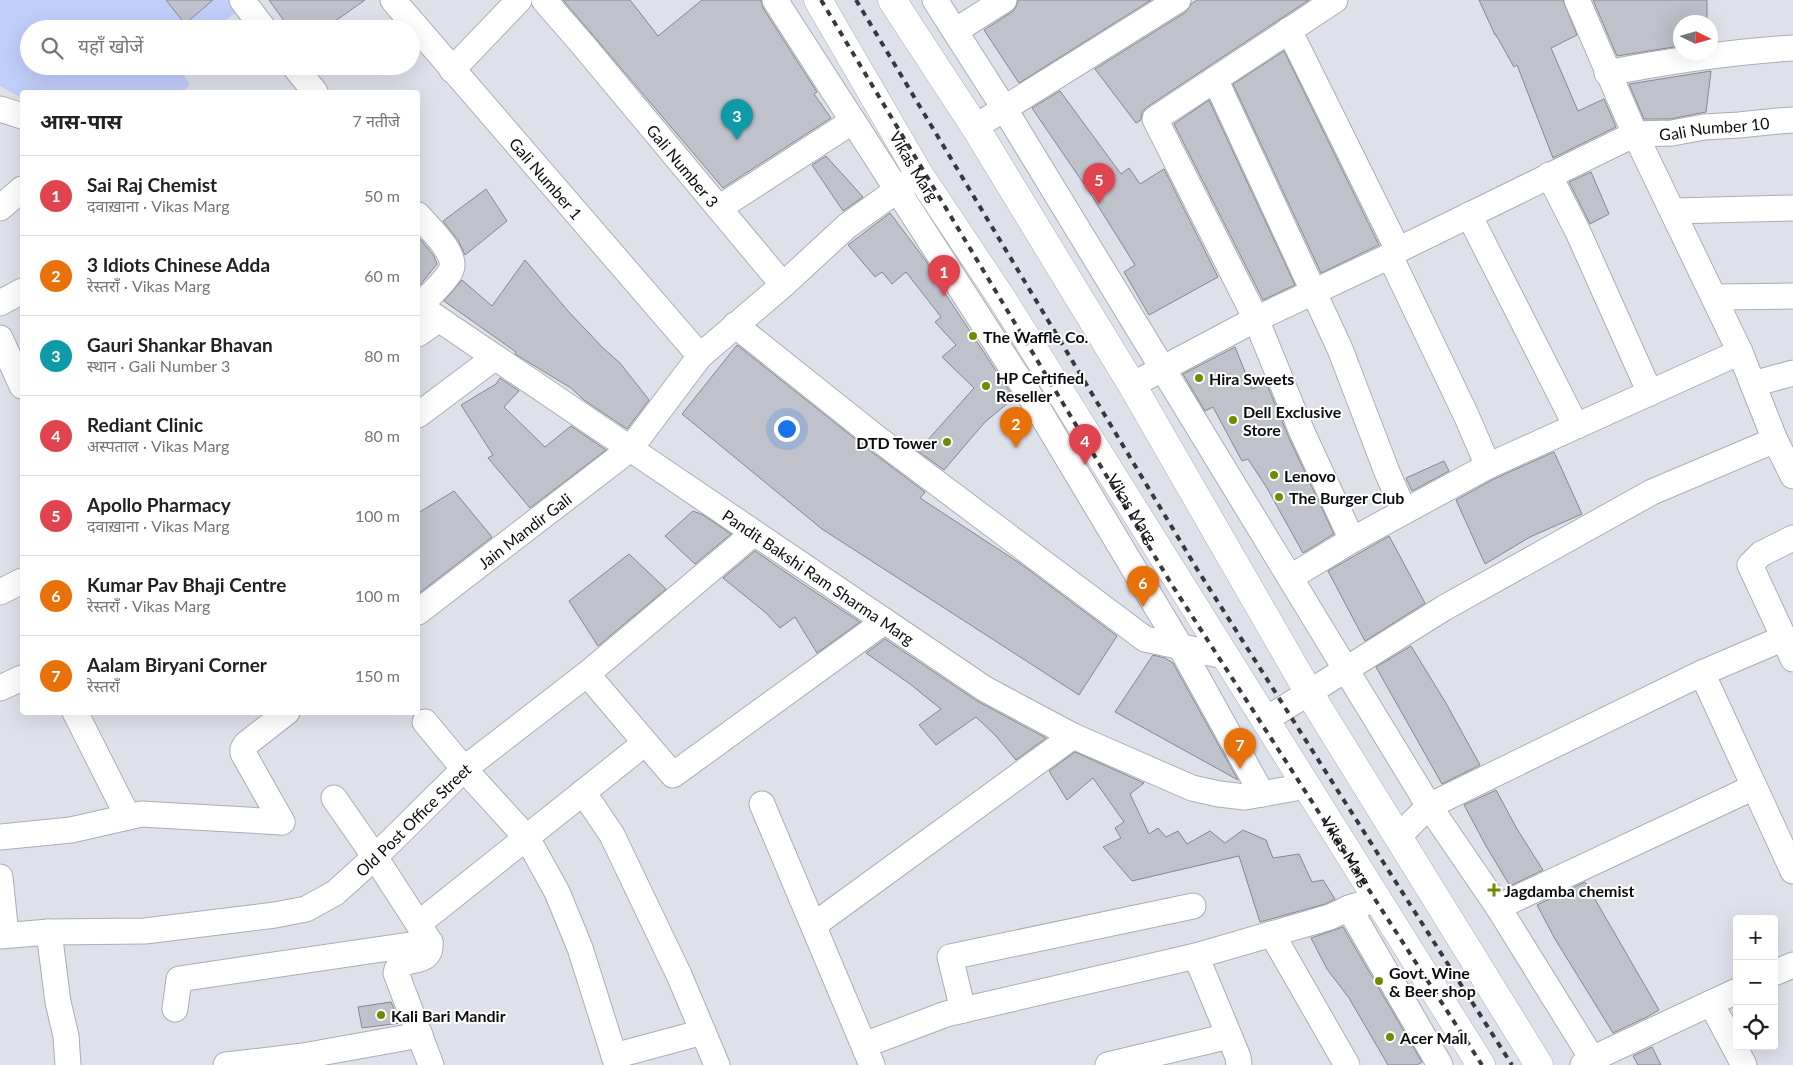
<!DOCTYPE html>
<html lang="hi">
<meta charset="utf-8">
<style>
:root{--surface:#fff;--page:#f6f6f6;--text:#202124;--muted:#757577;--line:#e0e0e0;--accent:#b45309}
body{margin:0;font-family:Lato,"Noto Sans Devanagari",sans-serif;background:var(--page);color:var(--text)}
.controls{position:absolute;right:15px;bottom:15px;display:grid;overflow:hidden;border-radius:5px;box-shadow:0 5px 20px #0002}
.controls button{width:45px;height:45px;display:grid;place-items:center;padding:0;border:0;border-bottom:1px solid var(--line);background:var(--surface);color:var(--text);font:25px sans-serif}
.compass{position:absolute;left:1673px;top:15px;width:45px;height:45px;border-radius:50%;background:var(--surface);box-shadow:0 5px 20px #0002;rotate:95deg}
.you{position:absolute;left:786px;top:428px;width:18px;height:18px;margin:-12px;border:4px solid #fff;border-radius:50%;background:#1a73e8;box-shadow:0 0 0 8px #1a73e833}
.badge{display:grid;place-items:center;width:32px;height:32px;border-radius:50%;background:var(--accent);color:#fff;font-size:16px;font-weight:700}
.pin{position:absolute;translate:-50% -41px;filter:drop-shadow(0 1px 2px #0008)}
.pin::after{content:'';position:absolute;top:26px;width:18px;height:15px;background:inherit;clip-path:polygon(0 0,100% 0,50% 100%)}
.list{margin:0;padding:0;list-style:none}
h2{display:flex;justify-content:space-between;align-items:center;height:65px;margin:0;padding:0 20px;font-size:21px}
h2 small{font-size:16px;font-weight:400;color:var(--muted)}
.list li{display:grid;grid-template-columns:32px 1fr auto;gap:15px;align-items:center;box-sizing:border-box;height:80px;padding:0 20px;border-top:1px solid var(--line)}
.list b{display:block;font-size:19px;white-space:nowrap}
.list p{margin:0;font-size:16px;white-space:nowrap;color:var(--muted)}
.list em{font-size:16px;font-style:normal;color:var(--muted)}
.icon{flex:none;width:28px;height:28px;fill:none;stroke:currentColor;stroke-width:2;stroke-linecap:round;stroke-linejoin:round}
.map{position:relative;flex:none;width:1793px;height:1065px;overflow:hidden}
.search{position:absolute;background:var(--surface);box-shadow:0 5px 20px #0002;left:20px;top:20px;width:400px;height:55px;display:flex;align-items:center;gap:12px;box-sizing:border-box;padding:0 18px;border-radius:28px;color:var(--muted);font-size:19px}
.panel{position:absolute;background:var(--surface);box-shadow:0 5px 20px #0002;left:20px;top:90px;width:400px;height:625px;border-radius:5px}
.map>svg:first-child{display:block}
.green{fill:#c1cefa}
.building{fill:#bfc2cb;stroke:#858890}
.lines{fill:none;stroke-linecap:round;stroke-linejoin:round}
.minor-casing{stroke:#aaadb6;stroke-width:27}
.major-casing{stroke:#aaadb6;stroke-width:29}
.minor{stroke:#fff;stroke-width:25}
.major{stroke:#fff;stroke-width:28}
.rail{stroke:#38393e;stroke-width:4;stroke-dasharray:6 6;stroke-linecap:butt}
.poi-dot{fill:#718a00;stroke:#fff;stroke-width:2}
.labels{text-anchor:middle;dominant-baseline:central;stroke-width:4;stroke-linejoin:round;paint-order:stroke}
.street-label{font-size:16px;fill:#0b0c0f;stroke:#fff}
.poi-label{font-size:16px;font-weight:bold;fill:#0b0c0f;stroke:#fff;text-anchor:start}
</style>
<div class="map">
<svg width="1793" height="1065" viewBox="0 0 1793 1065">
<rect width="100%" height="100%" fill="#dee1ea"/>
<path class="green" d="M0,0h234l8,8 -29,21h-184v37h149l12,19 -8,7h-160v6l-22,-12z"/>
<path class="building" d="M166,0h47l-28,24z
M269,0h96l-41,29h-34z
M563,0h67l28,36 44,-36h59l2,8 54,84 -3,2 17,24 -108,70z
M1018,0h133l-132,83 -35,-53 28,-18 4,-5z
M1197,0h112l-162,107 -5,5 -1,8 -5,3 -41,-54 91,-57 5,-8z
M1479,0h84l14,35 -26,13 27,63 26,-12 12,28 -63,31 -36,-93 -3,2 -18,-32h-1z
M1593,0h114v22h-27v24l-63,10z
M1284,51l95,194 -58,28 -88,-189z
M1711,71l-5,41 -36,7h-26l-15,-35z
M1060,91l61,83 8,-6 11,16 24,-15 54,108 -69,38 -25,-43 11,-7 -45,-72 -58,-85z
M1209,100l86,185 -32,15 -89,-176z
M826,156l37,41 -20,14 -31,-46z
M1591,172l18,42 -19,10 -21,-42z
M486,189l21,32 -42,34 -7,-15 -15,-19z
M890,213l36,48 4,7 -1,1 85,129 -29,24 -41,48 -26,-19 56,-63 -32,-31 14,-12 -21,-23 6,-5 -35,-45 -14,12 -10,-12 -7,5 -27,-32z
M420,239l14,17 3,8 -17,21 -2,-2v-42z
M525,260l43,51 35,37 17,15 29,37 -22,29 -43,-29 -13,-12 -56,-34 1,-2 -72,-51 18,-21 30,26z
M737,345l127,101 61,46 -5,6 101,66 96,72 -38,59 -257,-166 -140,-115z
M1235,347l17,42 14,-7 23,56 45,96 -31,19 -36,-65 -19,-29 -6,2 -29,-54 -8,4 -22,-37z
M500,378l19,13 -15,16 41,40 26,-21 35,24 -76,58 -42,-50 5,-3 -32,-50 35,-21z
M1554,452l28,62 -52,23 -45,27 -29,-64 38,-21z
M1444,461l5,10 -37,20 -6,-13z
M454,491l38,46 -74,57v-81z
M693,511l10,4 28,19 -36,30 -30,-28z
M1389,536l36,67 -60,38 -37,-70z
M755,551l45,31 60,40 -43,31 -22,-36 -15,11 -14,-15 -43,-35z
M629,554l37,35 -68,57 -29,-45z
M885,639l92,62 69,37 -30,22 -21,-25 -19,-18 -40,28 -17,-20 22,-16 -31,-25 -44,-31z
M1411,646l36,59 33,60 -38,19 -66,-117z
M1153,655l12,3 8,5 65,117 -123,-68z
M1075,752l69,31 -14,11 19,40 9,-6 8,9 12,-6 9,13 23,-13 15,12 18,-13 23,10 7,18 26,-4 13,28 11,-2 12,19 -10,5 -65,18 -21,-66 -107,25 -29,-34 18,-9 -6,-10 9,-6 -31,-44 -26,22 -18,-29z
M1496,790l21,39 26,41 -33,16 -24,-40 -22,-41z
M1585,882l74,128 -12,7 -34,16 -58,-94 -18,-34z
M1343,927l79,135 -5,3h-29l-39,-67 -22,-29 -16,-31z
M391,1002l9,21 -38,5 -4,-21z
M1652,1047l9,18h-23l-5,-9z"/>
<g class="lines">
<g class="minor-casing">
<g id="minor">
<path d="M242,0l22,29"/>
<path id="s1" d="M393,0l307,356"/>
<path id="s2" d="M544,0l39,45 200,240"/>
<path d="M775,0l262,407 143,239 82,148"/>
<path d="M935,0l69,108 425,698 69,101 98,158"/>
<path d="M1335,0l-180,119 101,200 46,113 50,108"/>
<path d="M1577,0l58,134 105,218 35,88 18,36"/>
<path d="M1289,30l109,220"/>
<path d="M955,31l49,-31"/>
<path d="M294,66l21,26"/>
<path d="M452,70l67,-70"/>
<path d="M1607,73c62,-12 123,-21 186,-25"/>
<path d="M1215,79l125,270 47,123 17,39"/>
<path d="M0,109l22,7"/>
<path d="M975,127l203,-127"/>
<path d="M1549,175l29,57 72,161"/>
<path d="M0,208l22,-19"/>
<path d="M719,208l134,-87"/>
<path d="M1673,211l120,-3"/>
<path d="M418,215c10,12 40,39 33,55 -4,10 -24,28 -32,36"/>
<path d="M1469,215l107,211"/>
<path d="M1390,256l76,159 22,51"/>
<path d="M1714,297l79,-1"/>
<path d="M0,303l22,-12"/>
<path id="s3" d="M418,305l567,384 88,47 119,52 27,6 26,3 62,-11"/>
<path d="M735,325l138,110 272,204 79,17"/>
<path d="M418,334l20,-14"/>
<path d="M0,338l22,48"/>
<path d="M1753,384l40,-11"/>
<path id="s4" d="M1132,385l124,-66 134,-63 8,-6 237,-116 37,-1 32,-6 35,-2 39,-4 15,-1"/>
<path d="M418,415l76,-57"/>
<path d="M1291,577l61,-37 136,-74 252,-114"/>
<path d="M0,592l22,-11"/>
<path id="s5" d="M418,612l212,-163 70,-93 83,-71 64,-59 64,-46"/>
<path d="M1784,638l-34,-73 11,-11 32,-16"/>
<path d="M1702,673l91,198"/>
<path d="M587,674l86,101 212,-154"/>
<path d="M0,688l22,-10"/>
<path d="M75,712l53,105"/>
<path d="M1265,720l179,-112 208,-116 123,-52"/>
<path d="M425,722l39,47 63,69 30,54 23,56 37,117"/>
<path d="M583,792l29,43 67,140 38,90"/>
<path d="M334,798l41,59 55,85c3,27 -31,11 -34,31l35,92"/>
<path d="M762,804l110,261"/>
<path d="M282,822l-39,-69v-4l3,-5 41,-32"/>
<path d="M0,837l71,-7 70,-16 141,8"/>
<path d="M1398,837l31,-31 273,-133 82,-35 9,21"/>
<path d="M0,877l6,58"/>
<path d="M1498,907l256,-120"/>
<path d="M1349,908l91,157"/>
<path d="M418,924l227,-181"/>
<path d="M814,925l259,-189"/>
<path d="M49,932l9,70 8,34 2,29"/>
<path d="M1272,934l75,131"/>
<path id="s6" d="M0,936l49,-4 96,-1 130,-16 31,-6 29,-16 40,-36 89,-88 123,-95 167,-141"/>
<path d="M1196,956l42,101 1,8"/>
<path d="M1774,973l19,-8"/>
<path d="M1711,1003l26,-12"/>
<path d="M175,1009l4,-30 251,-37"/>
<path d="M963,1010l-13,-53 243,-51"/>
<path d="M864,1045l82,-31 250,-58 134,-39 19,-9 29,-9"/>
<path d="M614,1056l89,-24"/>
<path d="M226,1065l77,-9 117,-21"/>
<path d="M1108,1065l121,-29"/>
<path d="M1583,1065l9,-6 119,-56 33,62"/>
</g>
</g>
<g class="major-casing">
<g id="major">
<path id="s7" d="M818,0l101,174 82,123 480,768"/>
<path d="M892,0l83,127 157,258 176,306 231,374"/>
</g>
</g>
<use href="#minor" class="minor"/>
<use href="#major" class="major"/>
<path class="rail" d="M821,0l351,585 310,480
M856,0l341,569 315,496"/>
</g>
<g class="poi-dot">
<circle cx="973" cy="336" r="5"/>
<circle cx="1199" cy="378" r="5"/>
<circle cx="986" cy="386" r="5"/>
<circle cx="1233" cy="420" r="5"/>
<circle cx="947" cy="442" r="5"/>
<circle cx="1274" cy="475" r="5"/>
<circle cx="1279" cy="497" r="5"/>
<path d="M1491.5 882.5h5v5h5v5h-5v5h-5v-5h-5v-5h5z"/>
<circle cx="1379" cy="981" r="5"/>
<circle cx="381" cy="1015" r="5"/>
<circle cx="1390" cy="1037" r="5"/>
</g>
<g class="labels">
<g class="street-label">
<text stroke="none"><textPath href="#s4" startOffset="642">Gali Number 10</textPath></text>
<text stroke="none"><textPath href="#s2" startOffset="216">Gali Number 3</textPath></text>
<text stroke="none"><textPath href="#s7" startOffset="192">Vikas Marg</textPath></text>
<text stroke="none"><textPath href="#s1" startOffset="235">Gali Number 1</textPath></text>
<text stroke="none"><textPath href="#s7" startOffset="598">Vikas Marg</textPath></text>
<text stroke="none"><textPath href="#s5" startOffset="134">Jain Mandir Gali</textPath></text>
<text stroke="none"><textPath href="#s3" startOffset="484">Pandit Bakshi Ram Sharma Marg</textPath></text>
<text stroke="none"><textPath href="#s6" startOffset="448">Old Post Office Street</textPath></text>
<text stroke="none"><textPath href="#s7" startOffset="1002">Vikas Marg</textPath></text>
</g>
<g class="poi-label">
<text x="983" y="336">The Waffle Co.</text>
<text x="996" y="377">HP Certified<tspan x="996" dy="18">Reseller</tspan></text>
<text x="1209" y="378">Hira Sweets</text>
<text x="1243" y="411">Dell Exclusive<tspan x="1243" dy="18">Store</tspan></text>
<text x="937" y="442" text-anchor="end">DTD Tower</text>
<text x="1284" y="475">Lenovo</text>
<text x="1289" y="497">The Burger Club</text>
<text x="1504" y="890">Jagdamba chemist</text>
<text x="1389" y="972">Govt. Wine<tspan x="1389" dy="18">&amp; Beer shop</tspan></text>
<text x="391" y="1015">Kali Bari Mandir</text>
<text x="1400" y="1037">Acer Mall</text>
</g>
</g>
</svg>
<div class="controls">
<button>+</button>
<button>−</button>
<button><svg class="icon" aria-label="locate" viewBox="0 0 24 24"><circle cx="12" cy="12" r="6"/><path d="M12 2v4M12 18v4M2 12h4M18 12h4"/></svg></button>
</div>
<svg class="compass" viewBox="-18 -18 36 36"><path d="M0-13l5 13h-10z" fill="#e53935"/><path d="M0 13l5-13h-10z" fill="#757577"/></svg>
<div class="you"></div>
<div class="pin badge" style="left:944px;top:296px;background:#e0444e">1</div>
<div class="pin badge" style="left:1016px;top:448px;background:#e8710a">2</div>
<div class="pin badge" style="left:737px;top:140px;background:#0f9aa8">3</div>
<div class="pin badge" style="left:1085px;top:465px;background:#e0444e">4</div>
<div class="pin badge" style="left:1099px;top:204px;background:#e0444e">5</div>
<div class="pin badge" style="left:1143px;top:607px;background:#e8710a">6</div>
<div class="pin badge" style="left:1240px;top:769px;background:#e8710a">7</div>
<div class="search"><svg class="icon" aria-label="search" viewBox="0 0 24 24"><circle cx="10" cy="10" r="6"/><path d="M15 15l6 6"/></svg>यहाँ खोजें</div>
<section class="panel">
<h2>आस-पास<small>7 नतीजे</small></h2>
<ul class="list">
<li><span class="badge" style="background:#e0444e">1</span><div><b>Sai Raj Chemist</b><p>दवाख़ाना · Vikas Marg</p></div><em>50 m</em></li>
<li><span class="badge" style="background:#e8710a">2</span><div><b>3 Idiots Chinese Adda</b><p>रेस्तराँ · Vikas Marg</p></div><em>60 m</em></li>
<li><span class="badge" style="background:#0f9aa8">3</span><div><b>Gauri Shankar Bhavan</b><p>स्थान · Gali Number 3</p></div><em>80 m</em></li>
<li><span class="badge" style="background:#e0444e">4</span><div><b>Rediant Clinic</b><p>अस्पताल · Vikas Marg</p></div><em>80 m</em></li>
<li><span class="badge" style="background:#e0444e">5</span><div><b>Apollo Pharmacy</b><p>दवाख़ाना · Vikas Marg</p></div><em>100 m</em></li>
<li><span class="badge" style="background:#e8710a">6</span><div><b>Kumar Pav Bhaji Centre</b><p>रेस्तराँ · Vikas Marg</p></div><em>100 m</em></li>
<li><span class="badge" style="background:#e8710a">7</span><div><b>Aalam Biryani Corner</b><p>रेस्तराँ</p></div><em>150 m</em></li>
</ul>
</section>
</div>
